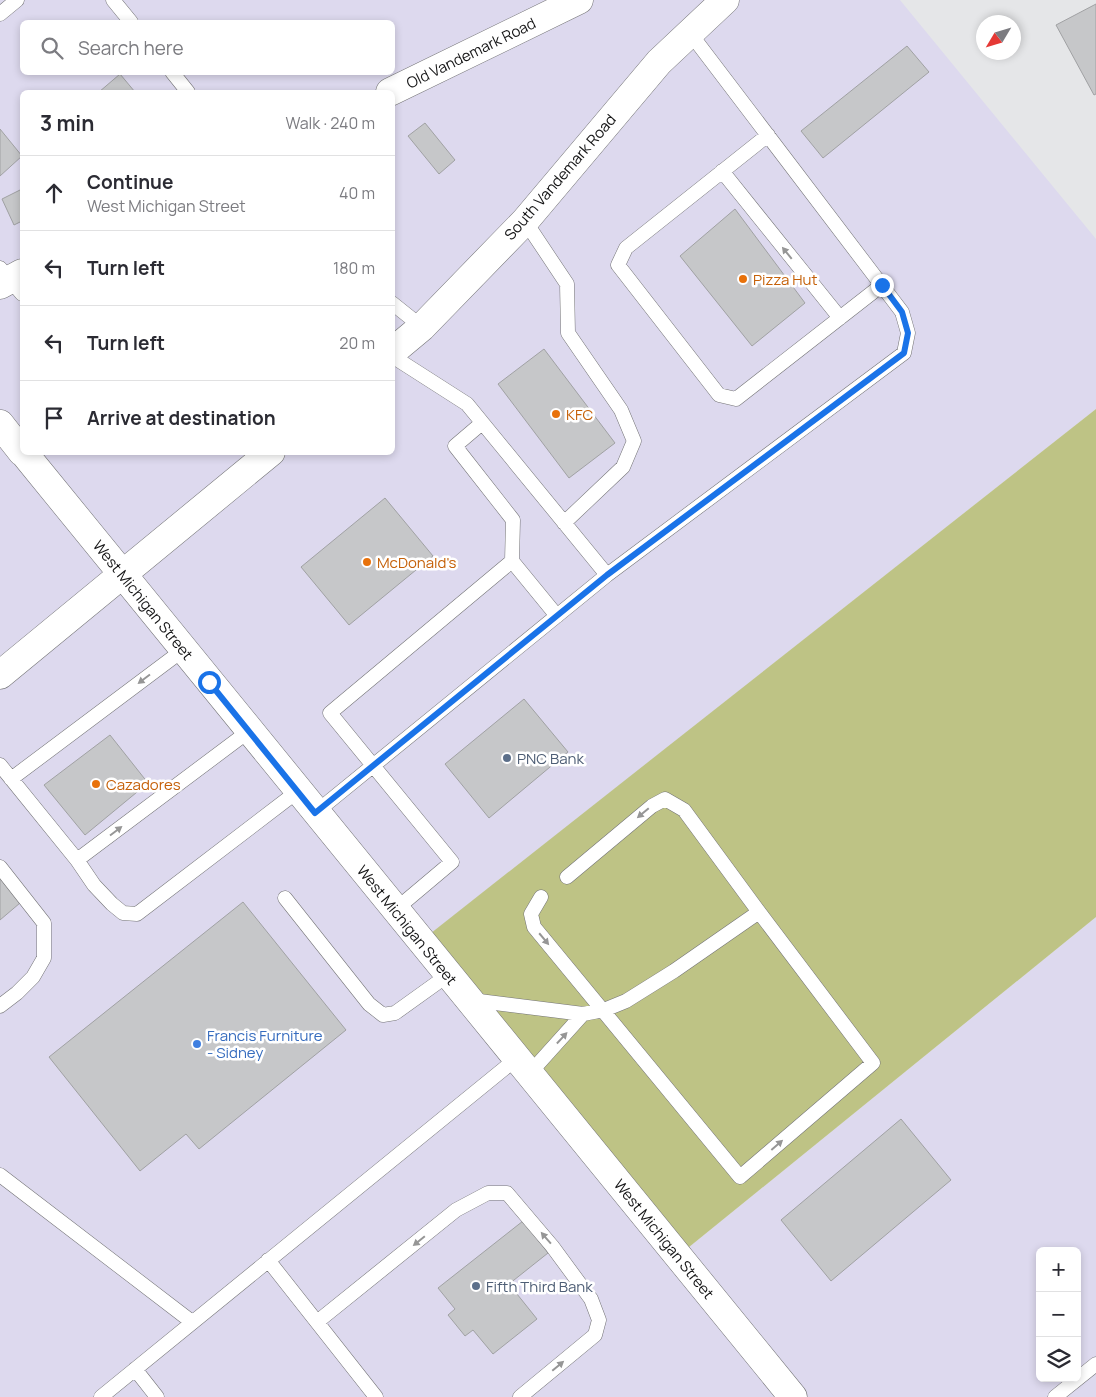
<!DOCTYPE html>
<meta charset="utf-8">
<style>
:root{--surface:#fff;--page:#f7f7f7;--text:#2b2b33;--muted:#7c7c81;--line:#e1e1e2}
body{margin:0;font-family:Manrope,sans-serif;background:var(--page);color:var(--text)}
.controls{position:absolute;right:15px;bottom:15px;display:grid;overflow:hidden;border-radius:8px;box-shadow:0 2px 8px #0003}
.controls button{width:45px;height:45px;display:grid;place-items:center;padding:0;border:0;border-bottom:1px solid var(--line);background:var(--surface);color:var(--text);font:25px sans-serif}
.compass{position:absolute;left:976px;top:15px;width:45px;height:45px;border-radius:50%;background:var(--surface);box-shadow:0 2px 8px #0003;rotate:232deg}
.stop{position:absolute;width:15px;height:15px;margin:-11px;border:4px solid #1a73e8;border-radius:50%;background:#fff}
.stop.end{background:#1a73e8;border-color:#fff;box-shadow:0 1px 5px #0008}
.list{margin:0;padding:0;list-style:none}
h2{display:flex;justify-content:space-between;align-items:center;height:65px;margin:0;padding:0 20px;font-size:21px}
h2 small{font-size:16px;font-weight:400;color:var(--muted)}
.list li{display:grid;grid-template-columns:32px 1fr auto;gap:15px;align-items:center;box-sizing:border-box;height:75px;padding:0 20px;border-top:1px solid var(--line)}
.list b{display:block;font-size:19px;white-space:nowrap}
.list p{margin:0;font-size:16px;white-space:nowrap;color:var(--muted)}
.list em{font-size:16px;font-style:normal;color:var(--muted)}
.icon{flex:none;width:28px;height:28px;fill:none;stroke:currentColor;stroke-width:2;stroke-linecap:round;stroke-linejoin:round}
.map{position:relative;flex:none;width:1096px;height:1397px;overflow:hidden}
.search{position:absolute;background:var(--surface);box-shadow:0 2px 8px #0003;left:20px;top:20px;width:375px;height:55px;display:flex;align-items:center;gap:12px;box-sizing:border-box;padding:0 18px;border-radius:8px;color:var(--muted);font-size:19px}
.panel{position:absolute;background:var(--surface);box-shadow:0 2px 8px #0003;left:20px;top:90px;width:375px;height:365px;border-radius:8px}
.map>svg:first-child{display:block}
.commercial{fill:#ddd9ee;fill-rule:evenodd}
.green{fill:#bec385}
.building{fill:#c6c7c9;stroke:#a0a1a3}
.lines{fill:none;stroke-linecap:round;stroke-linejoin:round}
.service-casing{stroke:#747476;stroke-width:15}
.minor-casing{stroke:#747476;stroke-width:29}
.secondary-casing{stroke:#747476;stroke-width:29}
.service{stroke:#fff;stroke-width:14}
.minor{stroke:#fff;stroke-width:28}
.secondary{stroke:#fff;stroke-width:28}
.oneway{fill:#969696}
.route{stroke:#1a73e8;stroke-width:6}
.food-dot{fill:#e8710a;stroke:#fff;stroke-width:2}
.service-dot{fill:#5c6f8a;stroke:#fff;stroke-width:2}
.shop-dot{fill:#3f7fe0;stroke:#fff;stroke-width:2}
.labels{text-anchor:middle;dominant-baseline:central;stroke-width:5;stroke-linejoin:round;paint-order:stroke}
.street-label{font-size:15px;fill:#151516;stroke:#fff}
.food-label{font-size:15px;fill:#c56008;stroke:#fff;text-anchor:start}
.service-label{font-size:15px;fill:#4e5e75;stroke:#fff;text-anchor:start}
.shop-label{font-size:15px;fill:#366cbe;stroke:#fff;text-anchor:start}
</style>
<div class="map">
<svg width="1096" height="1397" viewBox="0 0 1096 1397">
<rect width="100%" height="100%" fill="#e5e6e8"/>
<path class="commercial" d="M0,0h900l196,239v170l-675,533 257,314 418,-339v480h-1096zM22,22h370v50h-370zM22,92h370v360h-370zM1040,1251h37v127h-37z"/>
<path class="green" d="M1096,409v508l-418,339 -257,-315z"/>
<path class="building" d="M1096,4v90l-2,1 -38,-70z
M907,46l22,26 -106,86 -22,-27z
M120,74l15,18h-36z
M425,123l30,37 -16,14 -31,-38z
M0,129l22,27 -22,20z
M22,189v32l-8,4 -12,-26z
M735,209l70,94 -53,43 -72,-90z
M544,349l71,94 -46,35 -71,-94z
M385,498l48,58 -84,69 -48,-58z
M524,699l44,53 -79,66 -44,-54z
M110,735l38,48 -63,52 -41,-50z
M0,878l20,25 -20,17z
M243,902l103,128 -147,119 -13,-15 -46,37 -91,-114z
M901,1119l50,61 -120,101 -50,-61z
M523,1221l25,32 -39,31 28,35 -44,35 -20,-24 -8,6 -17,-21 7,-6 -17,-21z"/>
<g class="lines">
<g class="service-casing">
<path id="service" d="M113,0l18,22
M0,14l17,-14
M172,72l16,20
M768,135l-142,113 -8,17 101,130 17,4 146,-114
M722,171l118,147
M525,221l42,63 1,49 53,77 13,31 -11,26 -59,56
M0,268l22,26
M392,303l30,24
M392,356l75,48 140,171
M482,423l-27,23 58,74 -1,41
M0,765l77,95 17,25 18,19 11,9 14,1 161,-123
M11,779l172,-129
M315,813l292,-238 297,-222 4,-20 -6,-21 -212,-279
M77,860l172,-129
M0,867l44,56v35l-11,19 -16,16 -17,13
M567,877l85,-71 13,-7 19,11 75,102
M541,897l-10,17 3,13 206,250 133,-114 -114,-151 -85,59 -48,30 -22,9 -21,4
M285,898l84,106 14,11 12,-2 53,-38
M395,910l57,-48 -122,-149 182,-152 45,55
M471,1000l112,14 -54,60
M0,1175l192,147
M268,1260l108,137
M317,1322l139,-112 32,-17h19l45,53 39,53 8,21 -4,15 -75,62
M135,1369l22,28
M101,1397l415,-338
M1055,1397l41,-33"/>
</g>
<g class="minor-casing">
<path id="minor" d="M390,92l189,-92
M0,285l22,-12
M392,352l30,-25 103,-106 134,-159 66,-62
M0,675l271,-223"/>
</g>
<g class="secondary-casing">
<path id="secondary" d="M0,424l22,28
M23,452l770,945"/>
</g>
<use href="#service" class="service"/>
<use href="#minor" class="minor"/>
<use href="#secondary" class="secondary"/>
</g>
<defs><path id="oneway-solid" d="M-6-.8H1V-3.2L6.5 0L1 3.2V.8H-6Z" transform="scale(1.25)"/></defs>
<g class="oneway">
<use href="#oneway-solid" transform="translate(787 253) rotate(-129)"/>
<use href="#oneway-solid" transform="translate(144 679) rotate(143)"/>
<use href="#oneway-solid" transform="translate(643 813) rotate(140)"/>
<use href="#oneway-solid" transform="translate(116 831) rotate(-37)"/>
<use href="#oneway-solid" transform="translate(544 939) rotate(50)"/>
<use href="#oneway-solid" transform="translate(562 1038) rotate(-47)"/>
<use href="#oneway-solid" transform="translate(777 1145) rotate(-41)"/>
<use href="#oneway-solid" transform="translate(546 1238) rotate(-131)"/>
<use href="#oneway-solid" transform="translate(419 1241) rotate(141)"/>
<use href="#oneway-solid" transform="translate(558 1366) rotate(-40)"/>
</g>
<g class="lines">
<path class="route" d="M209,682l106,131 292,-238 297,-222 4,-20 -6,-21 -20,-27"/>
</g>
<g class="food-dot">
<circle cx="743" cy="279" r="5"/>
<circle cx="556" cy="414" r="5"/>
<circle cx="367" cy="562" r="5"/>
<circle cx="96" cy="784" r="5"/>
</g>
<g class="service-dot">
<circle cx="507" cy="758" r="5"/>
<circle cx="476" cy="1286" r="5"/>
</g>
<circle class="shop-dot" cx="197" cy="1044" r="5"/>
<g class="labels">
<g class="street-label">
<text transform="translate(471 53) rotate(-26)">Old Vandemark Road</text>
<text transform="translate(560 177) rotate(-49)">South Vandemark Road</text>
<text transform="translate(143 600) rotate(51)">West Michigan Street</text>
<text transform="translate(407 925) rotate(51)">West Michigan Street</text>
<text transform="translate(664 1239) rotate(51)">West Michigan Street</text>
</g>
<g class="food-label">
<text x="753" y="279">Pizza Hut</text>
<text x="566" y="414">KFC</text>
<text x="377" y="562">McDonald's</text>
<text x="106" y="784">Cazadores</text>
</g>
<g class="service-label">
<text x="517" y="758">PNC Bank</text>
<text x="486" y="1286">Fifth Third Bank</text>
</g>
<g class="shop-label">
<text x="207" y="1035">Francis Furniture<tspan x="207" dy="17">- Sidney</tspan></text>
</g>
</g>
</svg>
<div class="controls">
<button>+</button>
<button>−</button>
<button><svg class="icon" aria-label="layers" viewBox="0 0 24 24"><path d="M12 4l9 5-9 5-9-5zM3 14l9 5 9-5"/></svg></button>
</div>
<svg class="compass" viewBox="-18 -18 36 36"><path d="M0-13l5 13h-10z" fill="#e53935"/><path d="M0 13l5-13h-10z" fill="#7c7c81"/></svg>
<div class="stop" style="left:209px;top:682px"></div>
<div class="stop end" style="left:882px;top:285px"></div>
<div class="search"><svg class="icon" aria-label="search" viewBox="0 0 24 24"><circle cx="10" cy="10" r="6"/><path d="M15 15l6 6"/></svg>Search here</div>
<section class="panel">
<h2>3 min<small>Walk · 240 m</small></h2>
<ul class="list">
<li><svg class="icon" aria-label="ahead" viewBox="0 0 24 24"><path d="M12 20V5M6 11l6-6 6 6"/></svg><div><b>Continue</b><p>West Michigan Street</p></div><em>40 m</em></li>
<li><svg class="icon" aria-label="left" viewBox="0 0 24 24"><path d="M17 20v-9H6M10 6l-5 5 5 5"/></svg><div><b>Turn left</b></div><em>180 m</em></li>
<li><svg class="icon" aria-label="left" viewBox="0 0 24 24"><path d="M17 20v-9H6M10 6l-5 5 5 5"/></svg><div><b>Turn left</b></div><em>20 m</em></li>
<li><svg class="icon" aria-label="arrive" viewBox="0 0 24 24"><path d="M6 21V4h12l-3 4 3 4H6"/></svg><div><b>Arrive at destination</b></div></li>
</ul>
</section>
</div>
